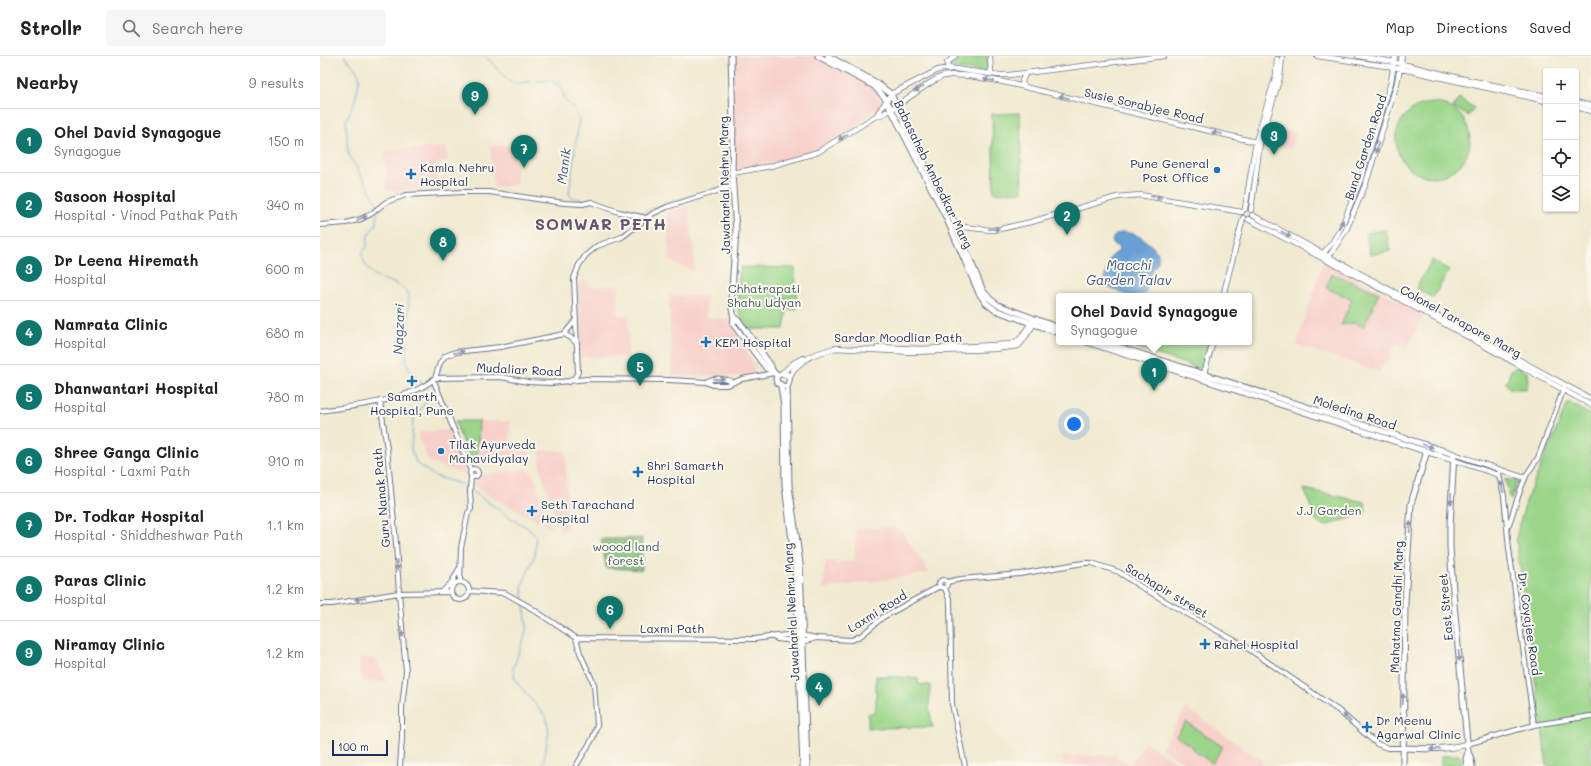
<!DOCTYPE html>
<meta charset="utf-8">
<style>
:root{--surface:#fff;--page:#f6f6f6;--text:#222;--muted:#767676;--line:#e0e0e0;--accent:#0f766e}
body{margin:0;font-family:Mali,sans-serif;background:var(--page);color:var(--text)}
.controls{position:absolute;right:12px;top:12px;display:grid;overflow:hidden;border-radius:4px;box-shadow:0 1px 3px #0004}
.controls button{width:36px;height:36px;display:grid;place-items:center;padding:0;border:0;border-bottom:1px solid var(--line);background:var(--surface);color:var(--text);font:20px sans-serif}
.scale{position:absolute;left:12px;bottom:10px;width:56px;box-sizing:border-box;padding-left:4px;border:2px solid #1b2f5e;border-top:0;font-size:11px;line-height:14px;white-space:nowrap;color:#1b2f5e;-webkit-text-stroke:3px #fbf7ec;paint-order:stroke}
.you{position:absolute;left:754px;top:368px;width:14px;height:14px;margin:-10px;border:3px solid #fff;border-radius:50%;background:#1a73e8;box-shadow:0 0 0 6px #1a73e833}
.badge{display:grid;place-items:center;width:26px;height:26px;border-radius:50%;background:var(--accent);color:#fff;font-size:13px;font-weight:700}
.pin{position:absolute;translate:-50% -33px;filter:drop-shadow(0 1px 2px #0008)}
.pin::after{content:'';position:absolute;top:21px;width:14px;height:12px;background:inherit;clip-path:polygon(0 0,100% 0,50% 100%)}
.popup{position:absolute;left:736px;top:237px;width:196px;height:52px;box-sizing:border-box;display:grid;place-content:center;border-radius:4px;background:var(--surface);filter:drop-shadow(0 1px 3px #0005);font-size:13px;white-space:nowrap;color:var(--muted)}
.popup b{font-size:15px;color:var(--text)}
.popup::after{content:'';position:absolute;left:50%;top:100%;margin-left:-8px;border:8px solid transparent;border-top-color:var(--surface)}
.list{margin:0;padding:0;list-style:none}
h2{display:flex;justify-content:space-between;align-items:center;height:52px;margin:0;padding:0 16px;font-size:17px}
h2 small{font-size:13px;font-weight:400;color:var(--muted)}
.list li{display:grid;grid-template-columns:26px 1fr auto;gap:12px;align-items:center;box-sizing:border-box;height:64px;padding:0 16px;border-top:1px solid var(--line)}
.list b{display:block;font-size:15px;white-space:nowrap}
.list p{margin:0;font-size:13px;white-space:nowrap;color:var(--muted)}
.list em{font-size:13px;font-style:normal;color:var(--muted)}
.icon{flex:none;width:22px;height:22px;fill:none;stroke:currentColor;stroke-width:2;stroke-linecap:round;stroke-linejoin:round}
.map{position:relative;flex:none;width:1271px;height:710px;overflow:hidden}
header{display:flex;align-items:center;gap:24px;box-sizing:border-box;height:56px;padding:0 20px;background:var(--surface);border-bottom:1px solid var(--line)}
header strong{font-size:19px}
nav{display:flex;gap:22px;margin-inline-start:auto;font-size:14px}
.search{width:280px;height:36px;background:var(--page);display:flex;align-items:center;gap:10px;box-sizing:border-box;padding:0 14px;border-radius:4px;color:var(--muted);font-size:15px}
main{display:flex}
aside{flex:1;background:var(--surface)}
.map>svg:first-child{display:block}
.built{fill:#f7d0ca}
.green{fill:#9ad589;stroke:#5a8274}
.forest{fill:#7bb675;stroke:#4b726a}
.water{fill:#67a0d6;stroke:#41689a}
.lines{fill:none;stroke-linecap:round;stroke-linejoin:round}
.stream{stroke:#67a0d6;stroke-width:1}
.tertiary-casing{stroke:#667086;stroke-width:6}
.secondary-casing{stroke:#667086;stroke-width:6}
.primary-casing{stroke:#667086;stroke-width:7}
.tertiary{stroke:#fff;stroke-width:4}
.secondary{stroke:#fff;stroke-width:4.5}
.primary{stroke:#fff;stroke-width:5}
.oneway{fill:#8d97ae}
.poi-dot{fill:#1f6fb2;stroke:#fbf7ec;stroke-width:1.5}
.labels{text-anchor:middle;dominant-baseline:central;stroke-width:4;stroke-linejoin:round;paint-order:stroke}
.street-label{font-size:12px;fill:#1b2f5e;stroke:#fbf7ec}
.poi-label{font-size:12px;fill:#1b2f5e;stroke:#fbf7ec;text-anchor:start}
.park-label{font-size:12px;fill:#3b5869;stroke:#fbf7ec}
.water-label{font-size:13px;font-style:italic;fill:#365788;stroke:#fbf7ec}
.district-label{font-size:16px;font-weight:bold;letter-spacing:1px;fill:#635671;stroke:#fbf7ec}
</style>
<header>
<strong>Strollr</strong>
<div class="search"><svg class="icon" aria-label="search" viewBox="0 0 24 24"><circle cx="10" cy="10" r="6"/><path d="M15 15l6 6"/></svg>Search here</div>
<nav><a>Map</a><a>Directions</a><a>Saved</a></nav>
</header>
<main>
<aside>
<h2>Nearby<small>9 results</small></h2>
<ul class="list">
<li><span class="badge">1</span><div><b>Ohel David Synagogue</b><p>Synagogue</p></div><em>150 m</em></li>
<li><span class="badge">2</span><div><b>Sasoon Hospital</b><p>Hospital · Vinod Pathak Path</p></div><em>340 m</em></li>
<li><span class="badge">3</span><div><b>Dr Leena Hiremath</b><p>Hospital</p></div><em>600 m</em></li>
<li><span class="badge">4</span><div><b>Namrata Clinic</b><p>Hospital</p></div><em>680 m</em></li>
<li><span class="badge">5</span><div><b>Dhanwantari Hospital</b><p>Hospital</p></div><em>780 m</em></li>
<li><span class="badge">6</span><div><b>Shree Ganga Clinic</b><p>Hospital · Laxmi Path</p></div><em>910 m</em></li>
<li><span class="badge">7</span><div><b>Dr. Todkar Hospital</b><p>Hospital · Shiddheshwar Path</p></div><em>1.1 km</em></li>
<li><span class="badge">8</span><div><b>Paras Clinic</b><p>Hospital</p></div><em>1.2 km</em></li>
<li><span class="badge">9</span><div><b>Niramay Clinic</b><p>Hospital</p></div><em>1.2 km</em></li>
</ul>
</aside>
<div class="map">
<svg width="1271" height="710" viewBox="0 0 1271 710">
<rect width="100%" height="100%" fill="#fbf7ec"/>
<filter id="ink" filterUnits="userSpaceOnUse"><feTurbulence type="fractalNoise" baseFrequency=".025" numOctaves="2"/><feDisplacementMap in="SourceGraphic" scale="8" xChannelSelector="R" yChannelSelector="G"/><feConvolveMatrix kernelMatrix="1 2 1 2 8 2 1 2 1" color-interpolation-filters="sRGB"/></filter>
<filter id="wash" filterUnits="userSpaceOnUse"><feTurbulence type="fractalNoise" baseFrequency=".012" numOctaves="4" result="noise"/><feDisplacementMap in="SourceGraphic" scale="16" xChannelSelector="R" yChannelSelector="G"/><feGaussianBlur stdDeviation="0.9" result="paint"/><feColorMatrix in="noise" values="0 0 0 0 0 0 0 0 0 0 0 0 0 0 0 0 0 1.4 0 .05"/><feComposite in="paint" operator="in"/></filter>
<g filter="url(#wash)">
<rect width="100%" height="100%" fill="#f1ead1"/>
<path class="built" d="M412,0h85l57,30 8,19 -35,28 -37,22 -77,16z
M950,68l26,9 -5,16 -27,-8z
M188,89l1,2h5l3,38 -24,2 -3,-41z
M127,91l1,15 -12,1v27l-48,1 -2,-2 -1,-39z
M368,150l6,47v17l-6,-1 -19,-8 -2,-49z
M1003,206l101,52 -16,34 -12,-6 -9,22 -3,-1 -4,9 -84,-27z
M258,225h10l1,6 30,-2 -1,30 11,1 -1,41h-48z
M349,240h37l1,22 23,1 2,7 23,41 -2,6 -4,3h-77z
M159,365h31v20l20,3 -1,15 -51,6z
M129,374l18,45 -38,-13 -10,-22 -1,-8z
M220,394l26,1 2,80h-8l-20,-62z
M205,413l7,3 19,56 -65,-34 -13,-10 8,-9z
M573,471l9,5 28,41 -108,16 4,-28 28,1 2,-33z
M39,602h16l7,11 4,13 -25,-1z
M866,652l76,53 -1,5h-72l-27,-18z
M825,686l37,24h-118l-2,-9 54,-2 4,4 11,4z"/>
<path class="green" d="M638,0h29l1,8 -1,8 -37,-4v-5z
M1139,42l15,10 -6,8 -15,-9z
M1076 84a37 37 0 1 1 74 0a37 37 0 1 1-74 0Z
M700,57l2,79 -28,1 -2,-79z
M1066,174l4,21 -20,4 -4,-22z
M1112,204l17,10 -16,28 -17,-10z
M421,211l54,1 2,41 -10,1 -3,19h-37c-14,-21 -10,-39 -6,-62z
M1012,218l47,19 -15,34 -9,-4 -14,2 11,-26 -26,-11z
M812,286h77l-7,25 -4,1 -67,-22z
M1198,311l9,5 1,9 -2,8h-16l-4,-5 5,-14z
M1248,346l23,13v351h-44l-31,-229 11,-39z
M135,365h24l-2,44c-10,-5 -18,-33 -22,-44z
M1185,423l12,2 -6,19z
M984,433l61,13 1,11 -41,13 -5,-2 -4,-3z
M556,620l42,2v6l12,1 -1,23 4,19 -65,1v-14l6,-2 2,-5z
M866,666l37,25 -11,16 -19,-13 1,-2 -18,-12z
M1139,699l5,11h-23v-10z"/>
<path class="forest" d="M322,482v32l-36,-2 -5,-29z"/>
<path class="water" d="M802,176c16,1 26,9 36,21 1,12 -1,9 -6,18 -4,6 -5,16 -7,23l-16,2 -27,-11 8,-26 3,-4 6,-4 -1,-4 -5,-3c-2,-8 3,-9 9,-12z
M452,243h19v8h-19z"/>
<g class="lines">
<path class="stream" d="M24,0l11,12 5,9 -5,24 -9,19 2,33 29,50v4
M165,0l25,26 6,1 35,-3 10,7 4,13 10,10 4,9 -10,74 2,4 16,4
M295,152l24,6 27,-11 38,-10
M57,155v12l-9,12 -1,12 -5,6c6,34 34,22 47,41l-3,68 4,8 13,15
M105,332l6,6 -18,26 -2,30 6,14 18,12 29,9 4,3
M151,434l35,25 25,15 5,7 -1,17 -13,32 2,16
M204,549l3,20 -2,11 -12,32 2,12 31,37 3,14 -5,29 -3,6"/>
</g>
</g>
<g filter="url(#ink)">
<g class="lines">
<g class="tertiary-casing">
<path id="tertiary" d="M0,169l26,-2 15,-4 10,-5 15,-12 20,-7 57,-3h26l75,11 19,1 8,-2 28,10 27,6
M244,278l7,4 6,6
M115,322l66,-1 27,5 23,1 36,-4 82,1 37,2 7,3h14l15,-6 32,-6
M115,322l5,-15 5,-7 11,-4 44,-5 64,-13 12,-14
M113,323l38,92
M249,326l7,-6 2,-4 -4,-94 5,-13 7,-10 11,-9 25,-9 30,-23 15,-7 66,-21
M386,326c8,-5 19,-4 27,0
M60,345l7,48 9,94 3,50 7,78 -4,36v31l-2,28
M0,355c33,-5 90,-10 115,-33
M1134,398l71,24
M1133,404l46,15
M150 417a4 4 0 1 1 8 0a4 4 0 1 1-8 0Z
M1180,414l-1,5 5,21 5,53 25,176
M1189,468l12,-36 6,-14 11,-16 26,-70
M619 528a4 4 0 1 1 8 0a4 4 0 1 1-8 0Z
M140,526l1,-34 7,-35 3,-4 -1,-18 1,-14
M627,526l14,-3 59,-5 63,-11h9l27,9 19,13 51,30 54,30 96,66 38,33 11,4h15
M131 535a9 9 0 1 1 18 0a9 9 0 1 1-18 0Z
M625,532l5,14 2,102 13,62
M149,535l36,2 23,13 48,32 179,1c21,-3 40,-7 61,-1
M122,536l10,-10 7,-13
M0,548h12l67,-11 52,-1
M451,580l6,3 26,3 13,-4 36,2 10,-5 21,-18 57,-31
M256,582l4,15 14,31 3,41 -4,13 -17,28
M1147,688l67,-19 57,-9"/>
</g>
<g class="secondary-casing">
<path id="secondary" d="M670,0l1,18
M997,0l76,11 153,34
M1038,0l36,6 65,16 87,18
M628,14l-1,-7 8,-7
M705,18l-3,7 1,4 3,2
M1256,46l15,4
M1256,51l15,4
M556,60l15,-22 47,-24 10,-2 50,7h11l155,-19
M412,117l39,-7 47,-14 58,-36c13,0 50,-35 68,-40 15,-4 48,4 64,7l252,60
M925,153l11,-68 20,-66 1,-16
M931,154l9,-67 20,-66 2,-19
M932,159l339,184
M928,163l139,73 204,113
M634,170l37,4 9,-1 31,-7 86,-25 23,-2 102,17
M1002,199l10,-12 9,-15 19,-47 31,-99 4,-26
M1008,202l18,-28 20,-47 31,-100 5,-27
M903,240l20,-78
M558,291l44,2 90,-5 8,-5 13,-19
M462,317l13,-11 8,-4
M883,321l10,-35
M469,322l5,-9 8,-7 11,-7 22,-7 78,4 82,-3 23,-3 3,-3 15,-22"/>
</g>
<g class="primary-casing">
<path id="primary" d="M411,0l2,67 -1,50 4,57 -5,74 3,14 -1,6 34,45 5,1
M498,0l56,30 12,13 60,118 33,76 7,10 9,7 64,23
M508,0l47,26 16,12 16,35 44,85 32,77 7,8 8,6 61,23
M414,262l5,3 32,45 1,4 5,6
M767,286l366,118
M783,286l351,112 -4,72v21l4,57 14,148 3,7 1,7
M457,320c5,-4 14,-3 12,5 0,2 -1,4 -2,6l2,99 11,77 7,203
M457,320l-1,3 1,4 6,3
M461,330l3,20 1,80 10,77 8,203
M1083,692c22,1 43,2 64,-4
M1083,710l2,-164 6,-98 16,-53
M1147,710l-1,-7 2,-7"/>
</g>
<use href="#tertiary" class="tertiary"/>
<use href="#secondary" class="secondary"/>
<use href="#primary" class="primary"/>
</g>
<defs><path id="oneway-solid" d="M-6-.8H1V-3.2L6.5 0L1 3.2V.8H-6Z"/></defs>
<g class="oneway">
<use href="#oneway-solid" transform="translate(669 24) rotate(-169)"/>
<use href="#oneway-solid" transform="translate(599 33) rotate(150)"/>
<use href="#oneway-solid" transform="translate(744 41) rotate(-167)"/>
<use href="#oneway-solid" transform="translate(897 77) rotate(-168)"/>
<use href="#oneway-solid" transform="translate(523 81) rotate(148)"/>
<use href="#oneway-solid" transform="translate(1057 92) rotate(107)"/>
<use href="#oneway-solid" transform="translate(836 141) rotate(8)"/>
<use href="#oneway-solid" transform="translate(42 162) rotate(-21)"/>
<use href="#oneway-solid" transform="translate(1021 169) rotate(-65)"/>
<use href="#oneway-solid" transform="translate(674 173) rotate(-3)"/>
<use href="#oneway-solid" transform="translate(966 178) rotate(29)"/>
<use href="#oneway-solid" transform="translate(139 296) rotate(-12)"/>
<use href="#oneway-solid" transform="translate(399 323) rotate(1)"/>
<use href="#oneway-solid" transform="translate(1108 390) rotate(18)"/>
<use href="#oneway-solid" transform="translate(1182 431) rotate(-103)"/>
<use href="#oneway-solid" transform="translate(1131 443) rotate(91)"/>
<use href="#oneway-solid" transform="translate(1090 471) rotate(-86)"/>
<use href="#oneway-solid" transform="translate(77 509) rotate(87)"/>
<use href="#oneway-solid" transform="translate(40 543) rotate(171)"/>
<use href="#oneway-solid" transform="translate(82 576) rotate(84)"/>
<use href="#oneway-solid" transform="translate(1139 600) rotate(85)"/>
<use href="#oneway-solid" transform="translate(1083 643) rotate(-89)"/>
<use href="#oneway-solid" transform="translate(1027 662) rotate(-136)"/>
<use href="#oneway-solid" transform="translate(1115 693) rotate(178)"/>
</g>
</g>
<g class="poi-dot">
<circle cx="897" cy="114" r="4"/>
<path d="M89 112h4v4h4v4h-4v4h-4v-4h-4v-4h4z"/>
<path d="M384 280h4v4h4v4h-4v4h-4v-4h-4v-4h4z"/>
<path d="M90 319h4v4h4v4h-4v4h-4v-4h-4v-4h4z"/>
<circle cx="121" cy="395" r="4"/>
<path d="M316 410h4v4h4v4h-4v4h-4v-4h-4v-4h4z"/>
<path d="M210 449h4v4h4v4h-4v4h-4v-4h-4v-4h4z"/>
<path d="M883 582h4v4h4v4h-4v4h-4v-4h-4v-4h4z"/>
<path d="M1045 665h4v4h4v4h-4v4h-4v-4h-4v-4h4z"/>
</g>
<g class="labels">
<g class="street-label">
<text transform="translate(824 49) rotate(13)">Susie Sorabjee Road</text>
<text transform="translate(1045 91) rotate(-72)">Bund Garden Road</text>
<text transform="translate(614 118) rotate(64)">Babasaheb Ambedkar Marg</text>
<text transform="translate(404 129) rotate(-91)">Jawaharlal Nehru Marg</text>
<text transform="translate(1141 265) rotate(29)">Colonel Tarapore Marg</text>
<text x="578" y="281">Sardar Moodliar Path</text>
<text transform="translate(199 313) rotate(3)">Mudaliar Road</text>
<text transform="translate(1035 356) rotate(18)">Moledina Road</text>
<text transform="translate(61 442) rotate(-95)">Guru Nanak Path</text>
<text transform="translate(847 534) rotate(31)">Sachapir street</text>
<text transform="translate(1076 551) rotate(-88)">Mahatma Gandhi Marg</text>
<text transform="translate(1125 551) rotate(-95)">East Street</text>
<text transform="translate(557 555) rotate(-32)">Laxmi Road</text>
<text transform="translate(471 556) rotate(-93)">Jawaharlal Nehru Marg</text>
<text transform="translate(1210 568) rotate(82)">Dr. Coyajee Road</text>
<text x="352" y="572">Laxmi Path</text>
</g>
<g class="poi-label">
<text x="889" y="107" text-anchor="end">Pune General<tspan x="889" dy="14">Post Office</tspan></text>
<text x="100" y="111">Kamla Nehru<tspan x="100" dy="14">Hospital</tspan></text>
<text x="395" y="286">KEM Hospital</text>
<text x="92" y="340" text-anchor="middle">Samarth<tspan x="92" dy="14">Hospital, Pune</tspan></text>
<text x="129" y="388">Tilak Ayurveda<tspan x="129" dy="14">Mahavidyalay</tspan></text>
<text x="327" y="409">Shri Samarth<tspan x="327" dy="14">Hospital</tspan></text>
<text x="221" y="448">Seth Tarachand<tspan x="221" dy="14">Hospital</tspan></text>
<text x="894" y="588">Rahel Hospital</text>
<text x="1056" y="664">Dr Meenu<tspan x="1056" dy="14">Agarwal Clinic</tspan></text>
</g>
<g class="park-label">
<text x="444" y="232">Chhatrapati<tspan x="444" dy="14">Shahu Udyan</tspan></text>
<text x="1009" y="454">J.J Garden</text>
<text x="306" y="490">woood land<tspan x="306" dy="14">forest</tspan></text>
</g>
<g class="water-label">
<text transform="translate(243 110) rotate(-82)">Manik</text>
<text x="809" y="208">Macchi<tspan x="809" dy="15">Garden Talav</tspan></text>
<text transform="translate(78 273) rotate(-88)">Nagzari</text>
</g>
<g class="district-label">
<text x="281" y="167">SOMWAR PETH</text>
</g>
</g>
</svg>
<div class="controls">
<button>+</button>
<button>−</button>
<button><svg class="icon" aria-label="locate" viewBox="0 0 24 24"><circle cx="12" cy="12" r="6"/><path d="M12 2v4M12 18v4M2 12h4M18 12h4"/></svg></button>
<button><svg class="icon" aria-label="layers" viewBox="0 0 24 24"><path d="M12 4l9 5-9 5-9-5zM3 14l9 5 9-5"/></svg></button>
</div>
<div class="scale">100 m</div>
<div class="you"></div>
<div class="pin badge" style="left:834px;top:335px">1</div>
<div class="popup"><b>Ohel David Synagogue</b>Synagogue</div>
<div class="pin badge" style="left:747px;top:179px">2</div>
<div class="pin badge" style="left:954px;top:99px">3</div>
<div class="pin badge" style="left:499px;top:650px">4</div>
<div class="pin badge" style="left:320px;top:330px">5</div>
<div class="pin badge" style="left:290px;top:573px">6</div>
<div class="pin badge" style="left:204px;top:112px">7</div>
<div class="pin badge" style="left:123px;top:205px">8</div>
<div class="pin badge" style="left:155px;top:59px">9</div>
</div>
</main>
